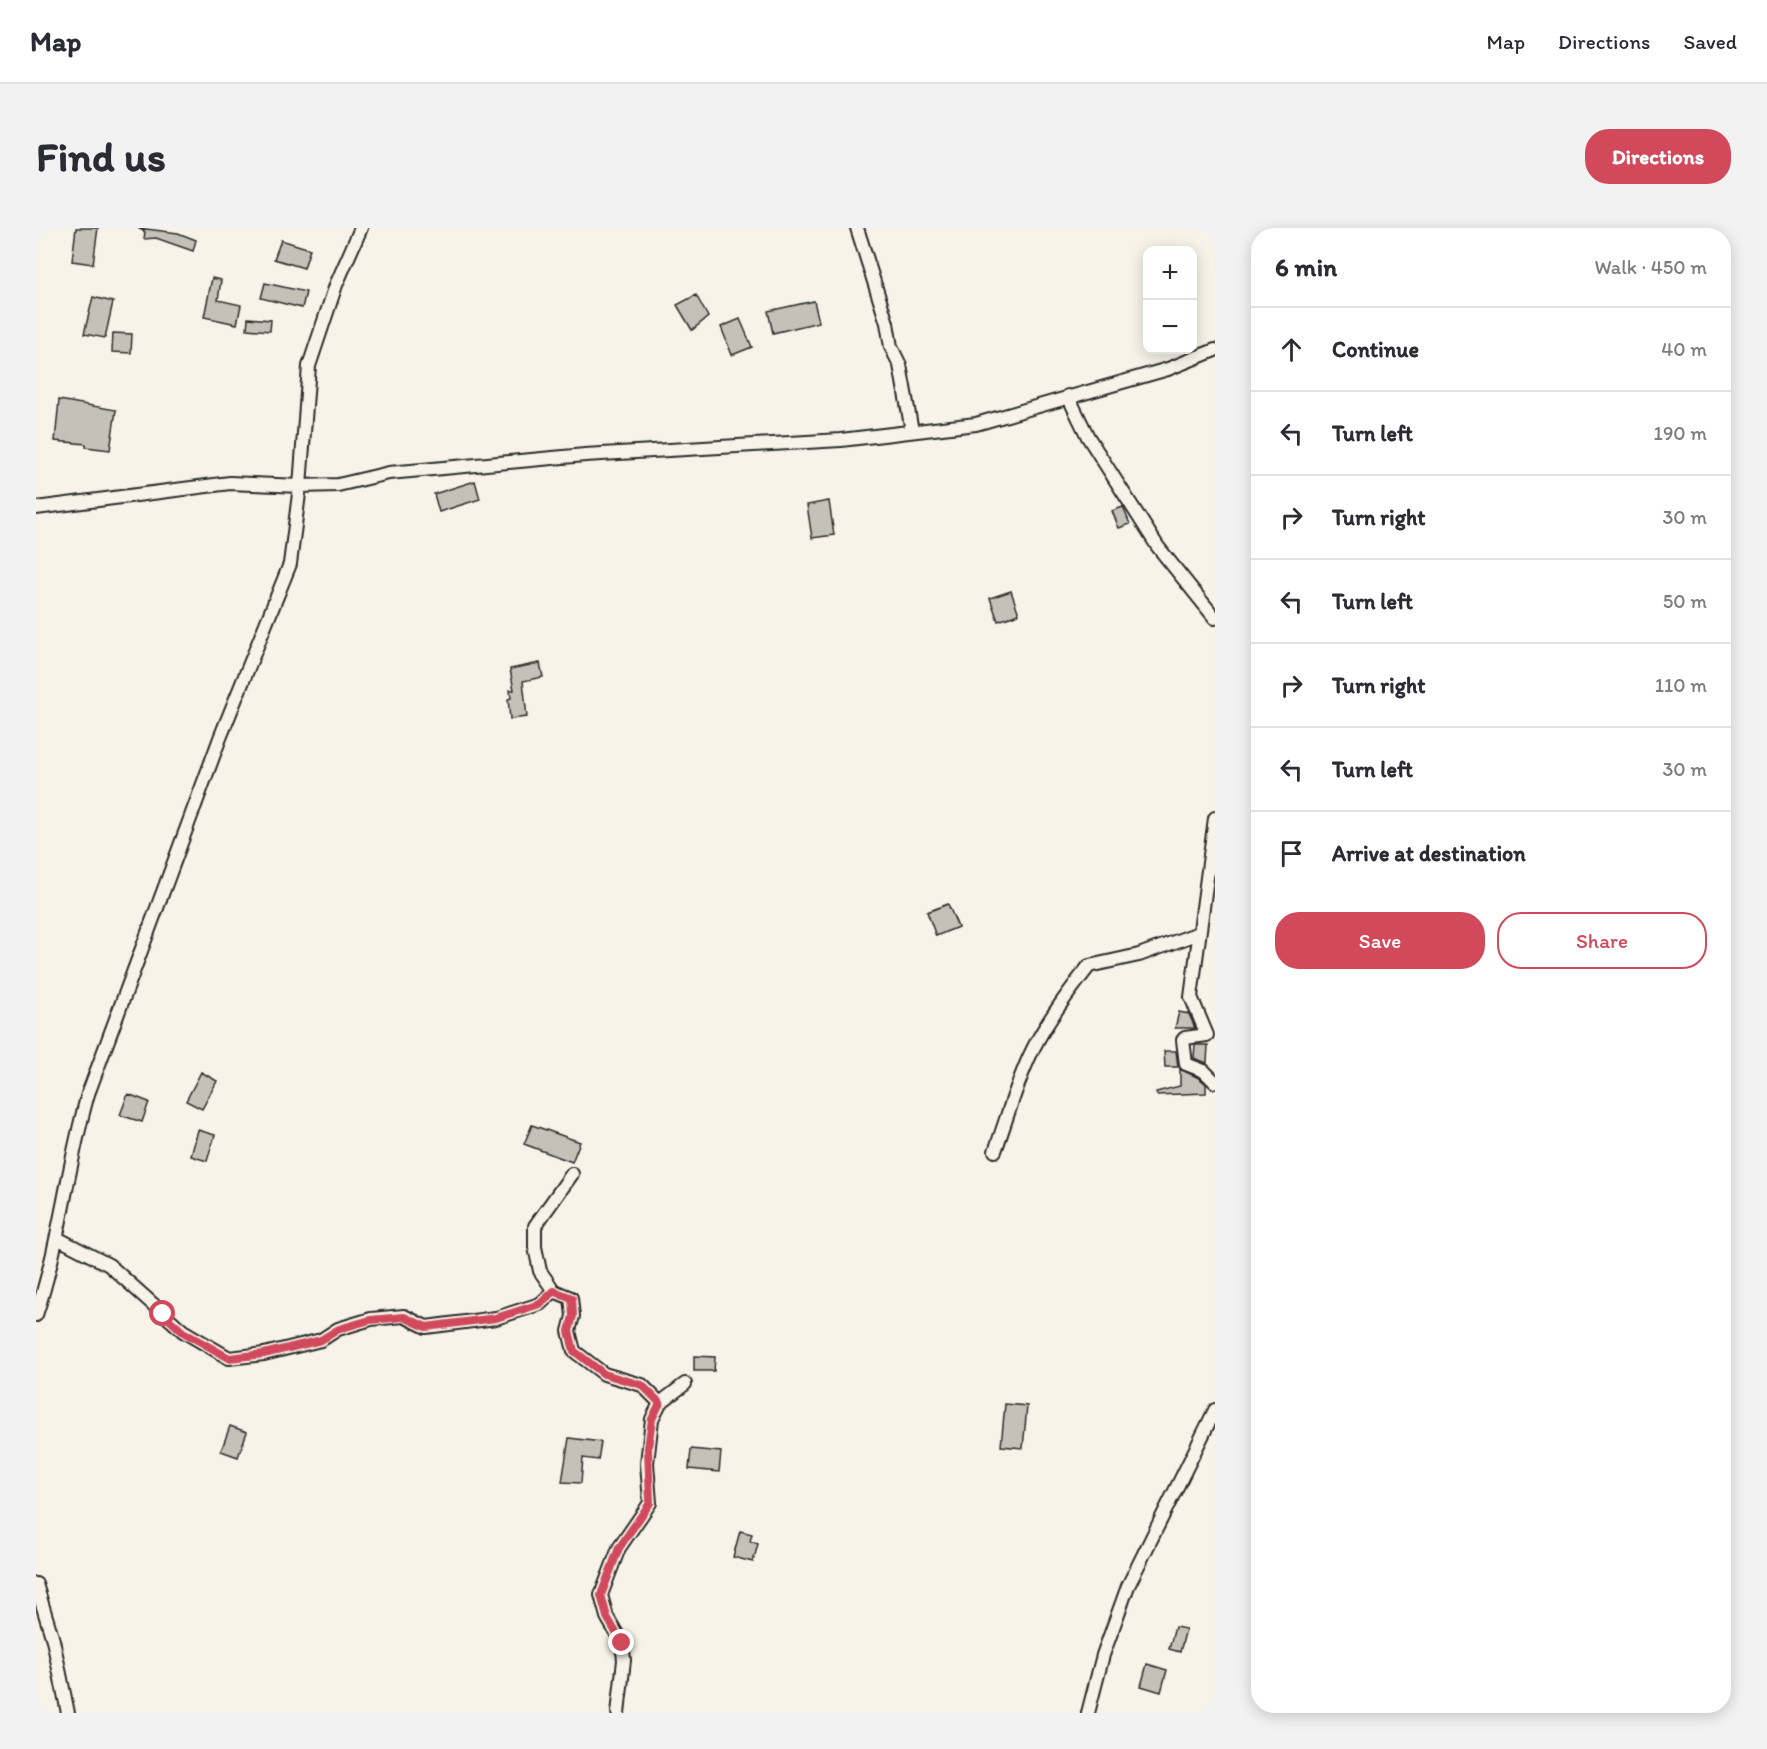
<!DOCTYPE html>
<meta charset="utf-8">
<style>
:root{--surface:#fff;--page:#f2f2f3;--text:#2b2b33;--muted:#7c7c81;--line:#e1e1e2;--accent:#d1495b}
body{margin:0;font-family:Itim,sans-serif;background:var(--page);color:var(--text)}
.controls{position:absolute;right:18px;top:18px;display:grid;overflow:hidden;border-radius:12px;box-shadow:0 3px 15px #0003}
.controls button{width:54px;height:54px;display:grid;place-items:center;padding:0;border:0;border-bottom:2px solid var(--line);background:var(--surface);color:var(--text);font:30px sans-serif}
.stop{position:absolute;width:18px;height:18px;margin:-14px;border:4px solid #d1495b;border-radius:50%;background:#fff}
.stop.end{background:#d1495b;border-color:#fff;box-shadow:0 2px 6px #0008}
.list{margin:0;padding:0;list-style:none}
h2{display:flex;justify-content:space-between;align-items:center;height:78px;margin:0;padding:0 24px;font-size:26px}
h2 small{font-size:20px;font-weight:400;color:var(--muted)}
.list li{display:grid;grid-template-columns:39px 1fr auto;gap:18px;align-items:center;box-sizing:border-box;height:84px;padding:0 24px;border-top:2px solid var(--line)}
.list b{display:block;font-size:22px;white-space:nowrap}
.list em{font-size:20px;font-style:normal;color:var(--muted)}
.actions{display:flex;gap:12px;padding:18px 24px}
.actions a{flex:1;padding:14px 0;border:2px solid var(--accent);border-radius:24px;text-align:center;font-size:21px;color:var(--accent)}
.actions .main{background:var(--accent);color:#fff}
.icon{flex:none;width:33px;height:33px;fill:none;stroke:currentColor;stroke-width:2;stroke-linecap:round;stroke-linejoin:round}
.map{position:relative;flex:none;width:1179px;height:1485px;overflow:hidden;border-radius:24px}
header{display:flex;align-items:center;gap:36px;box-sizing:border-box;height:84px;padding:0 30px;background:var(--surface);border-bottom:2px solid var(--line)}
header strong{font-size:28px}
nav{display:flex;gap:33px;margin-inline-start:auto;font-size:21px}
.intro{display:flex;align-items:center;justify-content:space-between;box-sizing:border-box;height:144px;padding:0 36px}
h1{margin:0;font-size:42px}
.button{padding:15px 27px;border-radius:24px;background:var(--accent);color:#fff;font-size:21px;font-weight:700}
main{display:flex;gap:36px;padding:0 36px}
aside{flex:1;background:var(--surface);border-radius:24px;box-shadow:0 3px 15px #0003}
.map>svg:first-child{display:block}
.building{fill:#c4c1b9;stroke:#2b2b2b;stroke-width:1.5}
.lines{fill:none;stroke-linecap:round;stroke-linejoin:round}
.minor-casing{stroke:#2b2b2b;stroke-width:16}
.minor{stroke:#f7f3e8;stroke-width:12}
.route{stroke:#d1495b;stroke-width:8}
</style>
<header>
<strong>Map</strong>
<nav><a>Map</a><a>Directions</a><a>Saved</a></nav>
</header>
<div class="intro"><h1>Find us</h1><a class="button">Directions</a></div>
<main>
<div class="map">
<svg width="1179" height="1485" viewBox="0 0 1179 1485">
<rect width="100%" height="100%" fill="#f7f3e8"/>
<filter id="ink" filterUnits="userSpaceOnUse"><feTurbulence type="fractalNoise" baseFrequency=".0167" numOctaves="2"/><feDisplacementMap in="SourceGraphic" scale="12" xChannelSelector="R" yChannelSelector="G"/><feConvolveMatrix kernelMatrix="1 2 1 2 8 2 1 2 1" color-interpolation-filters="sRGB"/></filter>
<g filter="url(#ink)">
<path class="building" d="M40,0h22l-5,36 -21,-3z
M102,0l40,5 18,7 -3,11 -37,-13 -12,1 1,-7z
M245,12l29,9 -6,19 -30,-9z
M176,50l9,2 -3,20 23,5 -4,19 -33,-7z
M229,55l41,9 -4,16 -41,-10z
M660,67l12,22 -16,13 -15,-25z
M57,69l20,5 -8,36 -21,-4z
M778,73l5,21 -46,11 -5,-22z
M212,90l23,2 -1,11 -23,-2z
M704,91l12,28 -20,8 -11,-28z
M77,105l19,1 -1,19 -19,-1z
M23,172l57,10 -6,40 -24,-3v-3l-31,-3z
M439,253l5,18 -41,13 -5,-18z
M793,273l5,34 -22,3 -5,-33z
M1087,279l7,17 -11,4 -7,-17z
M975,363l8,23 -21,7 -8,-23z
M504,435l3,14 -20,4 4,36 -17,2 -2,-20 3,-1 -1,-8h4l-4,-21z
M912,676l10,23 -22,9 -9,-24z
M1143,784l10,2 6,14h-20z
M1159,817h13l-1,18 -13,-5z
M1128,823h12l2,16h-13z
M1144,841l19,9 7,6v9l-49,2 -1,-3 24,-6z
M165,844l16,9 -15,28 -16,-8z
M92,866l21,8 -7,20 -22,-7z
M496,897l48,17 -8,20 -48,-18z
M162,902l17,5 -8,26 -16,-5z
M658,1128l21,1 -1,14h-20z
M969,1176l22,2 -4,42 -22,-2z
M194,1198l17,6 -9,25 -17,-6z
M533,1210l32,4 -3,18 -15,-2 -2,25 -19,-1z
M655,1221l30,3 -2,20 -30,-3z
M704,1303l12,3 -2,7 8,3 -5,18 -20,-5z
M1139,1399l11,2 -6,23 -11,-3z
M1111,1436l20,6 -6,22 -20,-6z"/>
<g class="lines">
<g class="minor-casing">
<path id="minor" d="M821,0l30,95 4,24 9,18 12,66
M1032,168l20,41 70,110 57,71
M0,280l194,-25 70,3 38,-1 51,-12 196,-18 256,-15 135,-16 192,-55 47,-19
M1179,590l-24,179 16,38 -22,3 -2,2 3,24 18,7 11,11
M959,923c13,-35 22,-71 39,-104 15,-29 35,-55 55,-81l50,-11 60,-22
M536,946l-37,52v21l5,24 14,20 17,7 2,18 -4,15 5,20 30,23 38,11 18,18
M21,1010l52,27 74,66 46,27 35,-4 57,-14 17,-11 33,-10 33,-3 22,11 70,-9 44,-14 14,-13
M0,1087c24,-72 31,-148 52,-221l132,-356 70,-174 10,-78 9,-120 27,-81 25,-57
M0,1356l17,56 15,73
M582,1485l6,-53 -2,-17 -15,-26 -6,-22 18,-47 31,-45 -3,-40 5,-44 8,-16 25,-19
M1052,1485l15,-58 25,-69 87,-176"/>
</g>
<use href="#minor" class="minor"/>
</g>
</g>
<g class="lines" filter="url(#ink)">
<path class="route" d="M127,1086l20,18 46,26 35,-4 57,-14 18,-11 31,-9 34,-3 22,10 70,-9 44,-14 14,-13 18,7 1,18 -4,15 5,20 30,23 38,11 18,18 -8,16 -4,29 2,55 -31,45 -18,47 6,22 15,26"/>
</g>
</svg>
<div class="controls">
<button>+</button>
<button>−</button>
</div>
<div class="stop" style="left:127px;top:1086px"></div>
<div class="stop end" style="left:586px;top:1415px"></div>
</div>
<aside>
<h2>6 min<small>Walk · 450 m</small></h2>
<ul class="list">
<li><svg class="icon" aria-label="ahead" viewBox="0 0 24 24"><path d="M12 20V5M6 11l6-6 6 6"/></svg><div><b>Continue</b></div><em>40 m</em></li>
<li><svg class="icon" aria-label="left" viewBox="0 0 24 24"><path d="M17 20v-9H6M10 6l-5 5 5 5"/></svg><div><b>Turn left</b></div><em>190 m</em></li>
<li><svg class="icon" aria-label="right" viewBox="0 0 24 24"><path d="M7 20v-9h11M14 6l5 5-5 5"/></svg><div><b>Turn right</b></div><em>30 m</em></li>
<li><svg class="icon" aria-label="left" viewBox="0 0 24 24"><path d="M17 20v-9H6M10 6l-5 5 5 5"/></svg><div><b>Turn left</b></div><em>50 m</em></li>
<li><svg class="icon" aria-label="right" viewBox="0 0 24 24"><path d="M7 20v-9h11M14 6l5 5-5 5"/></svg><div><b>Turn right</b></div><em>110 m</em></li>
<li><svg class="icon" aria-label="left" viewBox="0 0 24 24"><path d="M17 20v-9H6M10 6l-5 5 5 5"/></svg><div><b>Turn left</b></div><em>30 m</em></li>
<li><svg class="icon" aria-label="arrive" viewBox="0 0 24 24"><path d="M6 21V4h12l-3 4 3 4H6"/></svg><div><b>Arrive at destination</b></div></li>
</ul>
<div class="actions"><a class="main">Save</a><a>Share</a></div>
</aside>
</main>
